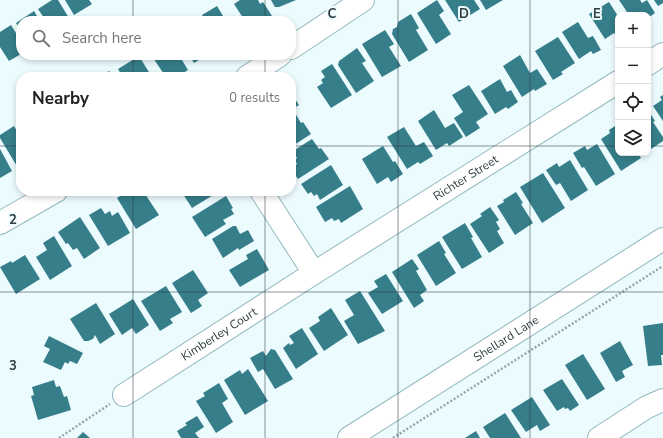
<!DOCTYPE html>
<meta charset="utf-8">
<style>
:root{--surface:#fff;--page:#f6f6f6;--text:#202124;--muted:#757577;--line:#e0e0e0}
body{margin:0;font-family:"Nunito Sans",sans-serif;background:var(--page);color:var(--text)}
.controls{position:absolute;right:12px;top:12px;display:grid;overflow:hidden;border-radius:8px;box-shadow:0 2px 6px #0003}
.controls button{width:36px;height:36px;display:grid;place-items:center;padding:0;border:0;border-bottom:1px solid var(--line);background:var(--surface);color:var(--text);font:20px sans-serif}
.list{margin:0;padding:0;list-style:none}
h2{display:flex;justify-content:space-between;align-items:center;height:52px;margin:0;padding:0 16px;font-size:17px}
h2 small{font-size:13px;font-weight:400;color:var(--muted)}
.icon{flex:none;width:22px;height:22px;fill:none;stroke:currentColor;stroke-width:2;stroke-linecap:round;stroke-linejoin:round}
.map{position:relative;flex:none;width:663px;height:438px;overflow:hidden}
.search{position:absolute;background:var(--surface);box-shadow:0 2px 6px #0003;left:16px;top:16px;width:280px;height:44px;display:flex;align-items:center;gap:10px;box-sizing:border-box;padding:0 14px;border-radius:16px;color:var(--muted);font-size:15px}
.panel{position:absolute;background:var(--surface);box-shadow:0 2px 6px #0003;left:16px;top:72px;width:280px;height:124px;border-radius:16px}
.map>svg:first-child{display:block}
.building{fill:#357e8a}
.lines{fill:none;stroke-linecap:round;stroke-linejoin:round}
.minor-casing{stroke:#93b9bf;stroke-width:24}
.major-casing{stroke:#93b9bf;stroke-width:24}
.path{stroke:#97a6a9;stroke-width:2.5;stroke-dasharray:2 2;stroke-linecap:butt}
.minor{stroke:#fff;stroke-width:22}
.major{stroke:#fff;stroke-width:22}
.grid{fill:none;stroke:#2f3e41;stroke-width:1;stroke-opacity:0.55}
.labels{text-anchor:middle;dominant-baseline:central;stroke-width:4;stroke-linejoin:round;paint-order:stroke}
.street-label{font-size:12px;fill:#2f3e41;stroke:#ecfbfe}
.grid-label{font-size:13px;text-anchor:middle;font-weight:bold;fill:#2f3e41;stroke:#ecfbfe;stroke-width:4;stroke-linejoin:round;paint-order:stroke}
</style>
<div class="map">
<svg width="663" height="438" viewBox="0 0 663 438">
<rect width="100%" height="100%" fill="#ecfbfe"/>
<path class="building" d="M52,0h6l11,18 -4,3h-19l-8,-12z
M65,0h24l3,4 -18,11z
M240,0h18l2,4 3,-2 9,14 -9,5 -2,-2 -2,2h-14l-11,-17z
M271,0h25l-17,7h-4z
M437,0l7,11 -5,4 12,19 -15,10 -19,-31z
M445,0h29l6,9 -21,13z
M480,0h23l-17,10z
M619,0h21l2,3 5,-3 8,13 -7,5v-3l-2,-1 -17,1z
M654,0h9v3l-5,3z
M609,2l9,14v22l-4,-5 -9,6 -16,-25z
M217,6l9,15h-20l-4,-6z
M34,11l6,10h-19v10l-5,-8z
M411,14l8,14 -3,2 12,20 -19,12 -17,-28 1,-5 4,-2 1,-5z
M578,22l10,16 5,-2 8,14 -8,4 -2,-3 -12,8 -17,-27z
M11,25l10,16v13l-12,7 -9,-14v-15z
M385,30l9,14 -5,3 12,19 -19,11 -20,-33z
M558,37l17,26 -14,9 2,2 -10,6 -18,-29z
M357,48l9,13 -4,2 12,18 -18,12 -18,-28 1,-4z
M151,55h28l9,15 -11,7h-11z
M189,55h23l-6,4 -2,-2 -10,6z
M520,55l10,18 7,-4 10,15 -12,7 -1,-2 -12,8 -19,-31z
M139,56l13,21h-29l-5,-8z
M332,64l20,31 -21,13 -14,-21 6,-4 -2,-3 4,-3 -4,-6z
M109,71l4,6h-13z
M500,79l7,13 4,-2 7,12 -10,7 -2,-2 -11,7 -14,-23z
M469,85l19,29 -12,8 4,6 -14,9 -12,-19 9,-6 -11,-17z
M291,93l8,12 -8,5z
M663,95v26l-10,-15 9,-6 -2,-3z
M434,110l11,18 9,-5 9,14 -14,9 -2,-3 -11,7 -18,-29z
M648,110l7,11 -2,1 10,15v4l-15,10z
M295,113l6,10 2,-1 8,12 -20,13v-31z
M618,124v29h20l3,5 -20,13 -20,-32 9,-6 -1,-3z
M14,126l7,12v28l-3,2 -18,-30v-3z
M404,127l12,19 8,-4 9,14 -13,8 -2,-2 -11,7 -20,-32z
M312,139l7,10 2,-1 8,11 -31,20 -7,-10 6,-5 -2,-4 2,-2 -4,-7z
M597,144l18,30 -19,12 -12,-19 -2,1 -9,-15 12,-7 2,4z
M383,146l10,16 2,-1 8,13 -12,8 -3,-5 -11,7 -15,-25z
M0,149l12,22 -12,7z
M570,160l18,30 -17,11 -11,-18 -4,2 -10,-15 11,-7 2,4z
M331,165l12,20 -23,15 -3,-6 -3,2 -3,-4 -3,2 -7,-10z
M543,173l22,35 -23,15 -22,-36z
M350,186l13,23 -22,14 -2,-4 -5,2 -2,-3 -7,4 -9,-15z
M128,191h15l16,24 -23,14 -19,-31z
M181,191h34v3l-23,14z
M516,192l7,11 -2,1 12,19 -18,12 -18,-29 7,-4 -1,-2z
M226,196l7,12 -2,1 3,5 -11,6 3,4 -21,13 -13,-20z
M490,207l9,13 -3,2 4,7 -3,2 7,12 -15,10 -19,-29 12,-8 -2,-2z
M101,208l4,6 5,-3 2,5 6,-4 12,21 -22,13 -19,-31z
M80,217l20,31 -16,11 -7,-11 -4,2 -5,-7 -2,1 -8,-12z
M465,223l8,14 -2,1 11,19 -20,12 -20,-32z
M233,226h3l4,8 8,-4 6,11 -15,9 -1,-2 -15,10 -11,-19z
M54,236l18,30 -22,14 -14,-23 11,-7 -4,-7z
M439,241l7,12 -2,1 12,19 -20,13 -19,-31z
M257,249l12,21 -29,17 -11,-17 19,-11 -2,-4z
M25,255l15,24 -24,15 -16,-27 11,-6 1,2z
M412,259l7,10 -3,2 11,19 -7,5 4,6 -10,7 -22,-36z
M193,270l15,23 -10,7 4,6 -11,7 -19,-30z
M386,274l17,27 -21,13 -14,-21 10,-6 -4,-6z
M166,286l16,26 -12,7 3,4 -13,8 -19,-30z
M360,291l25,40 -27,13 -14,-23 10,-6 -9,-15z
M133,299l16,26 -13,9 -4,-6 -10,7 -13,-21z
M96,303l19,31 -15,10 -5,-9 -2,4 -5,2h-4l-14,-22z
M331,308l17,27 -24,16 -15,-23 11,-7 -2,-4z
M663,323v32h-2l1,10 -14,1 -5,-40z
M302,328l16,26 -22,15 -13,-21 6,-5 1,2 4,-2 -5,-7z
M49,336l34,17 -6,11 -7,-3 -2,3 -3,-2 -4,8 -18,-8 7,-13 -6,-3z
M620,341l13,24 -11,6 3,6 -9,5 -16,-29z
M271,349l4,1 18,29 -18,10 -12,-20 -5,3 -8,-14 13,-7 3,5z
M583,354l22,35 -18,11 -22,-35z
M248,369l20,32 -23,14 -21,-35 16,-10 2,4z
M562,379l17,26 -9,6 -2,-3 -3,1 -1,-2 -7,4 -14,-21z
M54,380l2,7 4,-1 4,11 3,-1 4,14 -33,10 -7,-24 3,-1 -2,-8z
M219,383l9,16 -6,4 11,19 -17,11 -20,-32 9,-5 -2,-3z
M532,397l18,28 -10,6 -3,-6 -11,7 -15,-22z
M505,413l16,25h-31l-7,-11z
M197,416l7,11 -9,6 4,5h-18l-4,-7 10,-6 -2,-2z
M476,431l4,7h-15z
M83,432l7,6h-13z"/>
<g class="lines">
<g class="minor-casing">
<g id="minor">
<path d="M291,48l72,-48"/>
<path d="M648,64l15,-10"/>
<path d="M247,77l33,-22"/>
<path d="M261,191l53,82"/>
<path d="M0,223l56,-32"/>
<path id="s1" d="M124,395l190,-122 304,-191"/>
<path d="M599,438l48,-31 16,-7"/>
</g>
</g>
<g class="major-casing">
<g id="major">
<path id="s2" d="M349,438l314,-199"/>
</g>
</g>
<path class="path" d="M59,438l51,-34
M393,438l270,-172"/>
<use href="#minor" class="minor"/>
<use href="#major" class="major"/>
</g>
<path class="grid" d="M133,0v21M265,0v21M398,0v438M530,0v438M133,55v22M265,55v22M0,146h21M291,146h327M648,146h15M133,191v247M265,191v247M0,292h663"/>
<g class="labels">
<g class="street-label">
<text stroke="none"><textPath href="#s1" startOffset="405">Richter Street</textPath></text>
<text stroke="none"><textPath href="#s1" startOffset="113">Kimberley Court</textPath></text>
<text stroke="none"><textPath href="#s2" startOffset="186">Shellard Lane</textPath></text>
</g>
</g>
<g class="grid-label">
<text x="332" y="18">C</text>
<text x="464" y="18">D</text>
<text x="597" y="18">E</text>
<text x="13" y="224">2</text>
<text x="13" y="370">3</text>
</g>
</svg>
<div class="controls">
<button>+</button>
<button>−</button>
<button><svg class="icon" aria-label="locate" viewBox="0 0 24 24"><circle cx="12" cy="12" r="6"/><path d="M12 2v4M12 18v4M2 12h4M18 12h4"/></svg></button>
<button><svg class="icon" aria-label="layers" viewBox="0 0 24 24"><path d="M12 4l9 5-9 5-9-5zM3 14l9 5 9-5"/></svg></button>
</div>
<div class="search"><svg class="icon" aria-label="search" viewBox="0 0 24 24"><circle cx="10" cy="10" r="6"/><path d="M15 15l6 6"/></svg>Search here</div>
<section class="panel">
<h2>Nearby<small>0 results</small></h2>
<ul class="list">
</ul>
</section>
</div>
